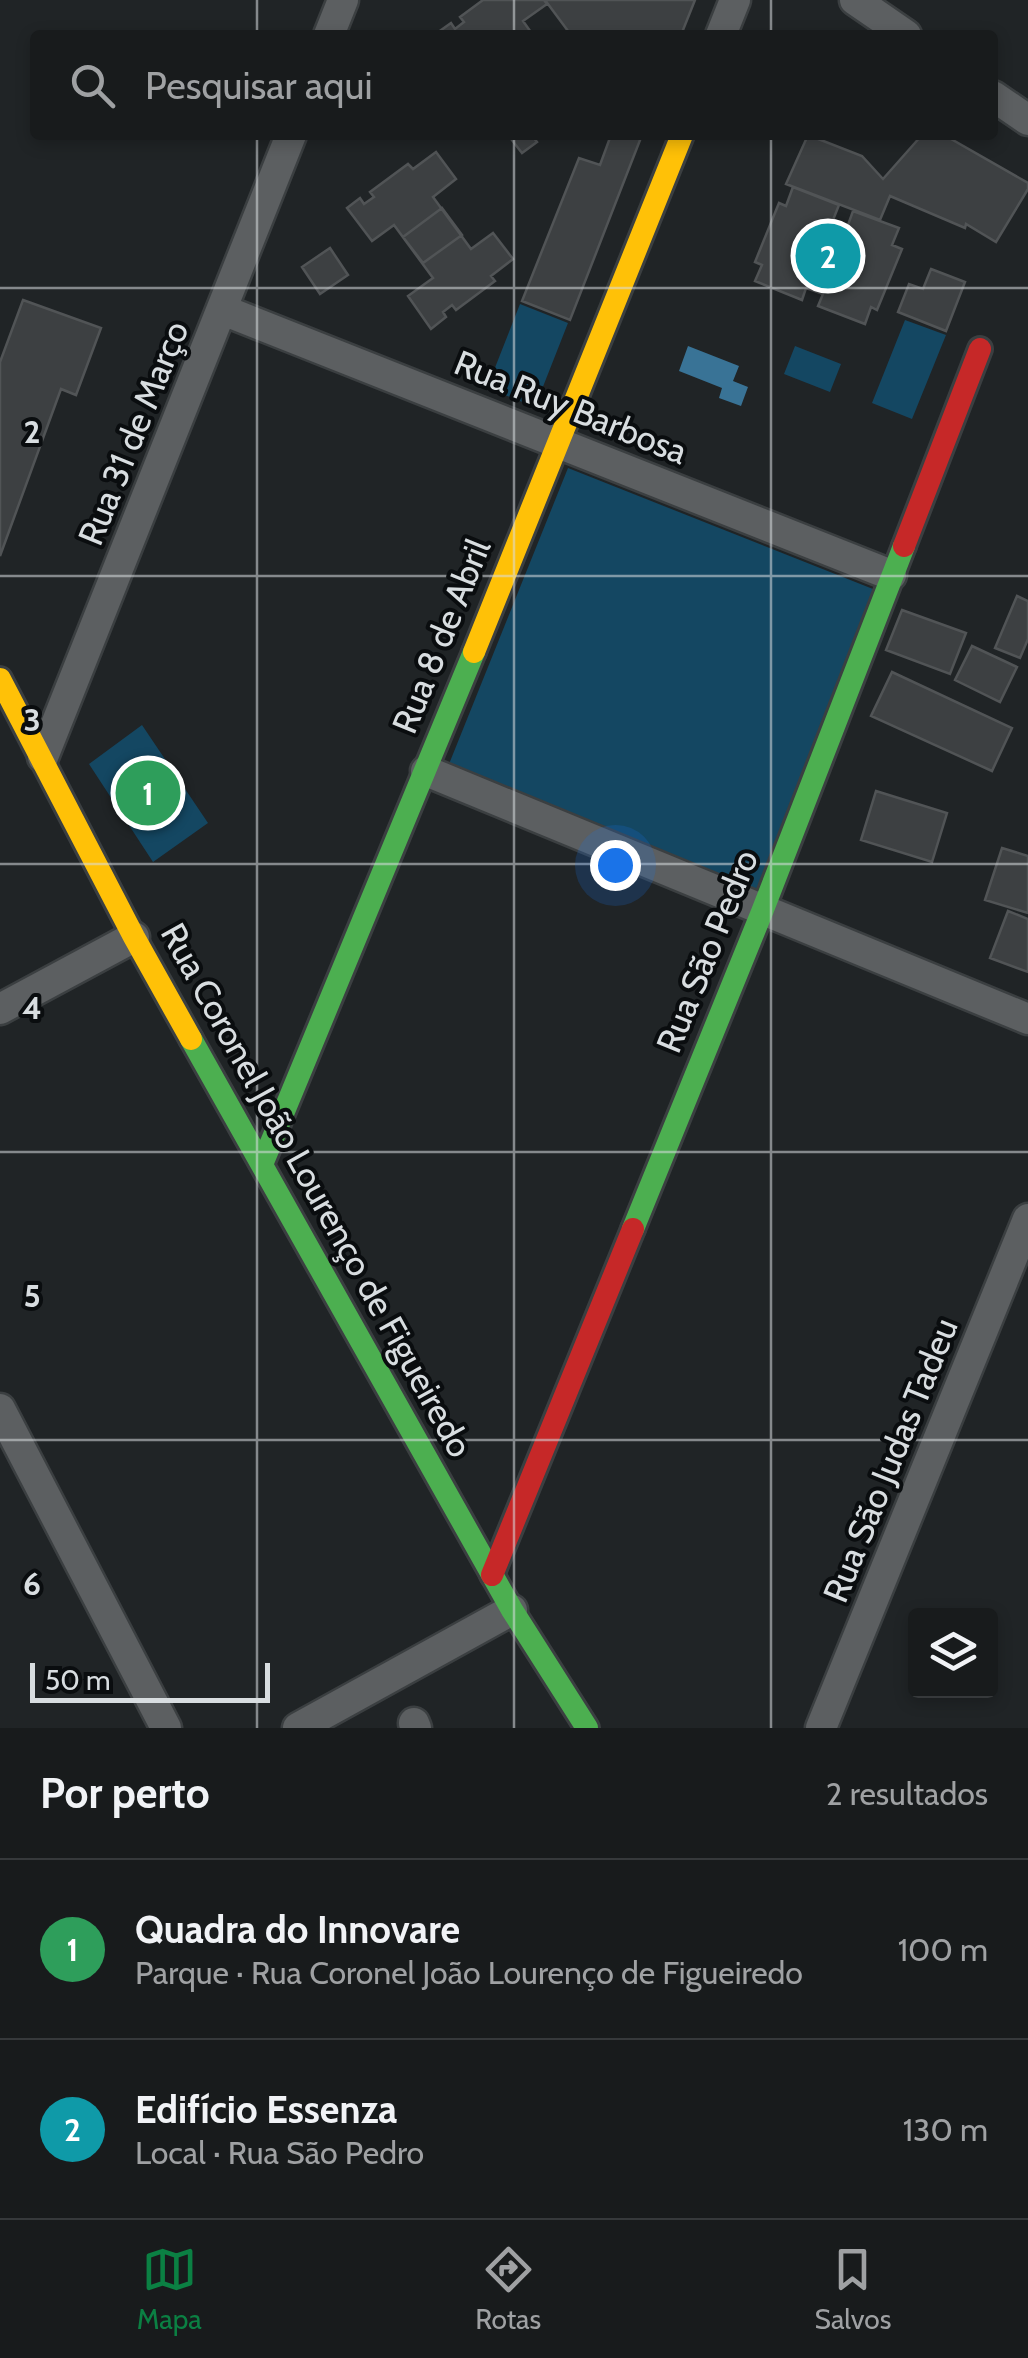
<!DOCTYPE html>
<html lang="pt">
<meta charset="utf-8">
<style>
:root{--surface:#181b1c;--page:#212425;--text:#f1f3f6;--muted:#9fa1a3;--line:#36393b;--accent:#0b8043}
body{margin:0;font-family:Cabin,sans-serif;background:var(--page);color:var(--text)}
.controls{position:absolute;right:30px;bottom:30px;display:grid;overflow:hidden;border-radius:10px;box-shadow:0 5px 15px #0003}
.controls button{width:90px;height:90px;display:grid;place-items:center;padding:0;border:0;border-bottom:2px solid var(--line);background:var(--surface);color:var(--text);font:50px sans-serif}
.scale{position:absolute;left:30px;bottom:25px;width:240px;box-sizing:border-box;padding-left:10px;border:5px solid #d8dde0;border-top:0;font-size:28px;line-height:35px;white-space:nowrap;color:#d8dde0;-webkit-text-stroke:8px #0a0d0f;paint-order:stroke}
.you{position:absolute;left:615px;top:865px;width:35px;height:35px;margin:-25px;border:8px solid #fff;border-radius:50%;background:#1a73e8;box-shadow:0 0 0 15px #1a73e833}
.badge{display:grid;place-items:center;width:65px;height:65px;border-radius:50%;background:var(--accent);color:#fff;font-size:32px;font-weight:700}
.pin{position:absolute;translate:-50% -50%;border:5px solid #fff;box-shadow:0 2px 10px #0006}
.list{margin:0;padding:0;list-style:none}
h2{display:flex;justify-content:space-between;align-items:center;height:130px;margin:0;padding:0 40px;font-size:42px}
h2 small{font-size:32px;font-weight:400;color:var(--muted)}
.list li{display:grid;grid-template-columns:65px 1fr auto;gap:30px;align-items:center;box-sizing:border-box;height:180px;padding:0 40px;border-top:2px solid var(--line)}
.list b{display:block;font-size:38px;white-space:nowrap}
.list p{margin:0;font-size:32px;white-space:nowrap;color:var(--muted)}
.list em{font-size:32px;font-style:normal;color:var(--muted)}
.icon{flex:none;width:55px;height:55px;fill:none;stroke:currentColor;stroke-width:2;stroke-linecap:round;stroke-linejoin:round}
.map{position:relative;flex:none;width:1028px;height:1728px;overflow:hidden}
.search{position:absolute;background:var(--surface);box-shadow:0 5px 15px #0003;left:30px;right:30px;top:30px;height:110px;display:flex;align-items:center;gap:25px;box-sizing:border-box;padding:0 35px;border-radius:10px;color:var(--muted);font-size:38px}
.sheet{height:490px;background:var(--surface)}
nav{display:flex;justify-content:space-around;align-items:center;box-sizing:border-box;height:140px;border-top:2px solid var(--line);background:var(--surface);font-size:28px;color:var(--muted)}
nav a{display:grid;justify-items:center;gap:5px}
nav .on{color:var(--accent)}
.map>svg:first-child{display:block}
.green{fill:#144762}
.water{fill:#397396}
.building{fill:#3d4042;stroke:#515456;stroke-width:2.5}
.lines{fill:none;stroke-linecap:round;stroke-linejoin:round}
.street-casing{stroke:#3b3f41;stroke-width:35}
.fast-casing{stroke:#3b3f41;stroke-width:28}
.slow-casing{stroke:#3b3f41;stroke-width:28}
.jam-casing{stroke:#3b3f41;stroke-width:28}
.street{stroke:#5c5f61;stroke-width:30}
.fast{stroke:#4caf50;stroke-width:22}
.slow{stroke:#ffc107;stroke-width:22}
.jam{stroke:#c62828;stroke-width:22}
.grid{fill:none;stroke:#d8dde0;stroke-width:2.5;stroke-opacity:0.55}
.labels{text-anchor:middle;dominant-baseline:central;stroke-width:8;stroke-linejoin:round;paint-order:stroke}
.street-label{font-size:35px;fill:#d8dde0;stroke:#0a0d0f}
.grid-label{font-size:32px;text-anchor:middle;font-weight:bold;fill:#d8dde0;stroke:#0a0d0f;stroke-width:8;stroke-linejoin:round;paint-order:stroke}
</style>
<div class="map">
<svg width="1028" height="1728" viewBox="0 0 1028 1728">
<rect width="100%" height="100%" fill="#202426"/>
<path class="green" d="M520,304l48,19 -33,84 -48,-19z
M905,320l41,15 -34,84 -40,-16z
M795,346l46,18 -11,28 -46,-18z
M568,468l310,123 -121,301 -310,-123z
M142,725l66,98 -55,39 -64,-98z"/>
<path class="water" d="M688,346l51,20 -6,15 15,6 -7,19 -22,-8 3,-10 -43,-17z"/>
<path class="building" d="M483,0h61l3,4 -24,17 10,14h-94l-2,-2 14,-10 4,6 9,-7 -4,-5z
M545,0h150l-14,35h-110z
M508,135h28l-3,2 4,5 -15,11z
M611,135h31l-72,185 -48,-19 57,-143 21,7z
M808,135l54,21 21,23 39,-44h22l84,48v6l-32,53 -30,-18 -1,4 -75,-32 -10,24 -94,-36z
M436,152l20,27 -23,18 38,52 22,-16 20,26 -22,17 4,5 -39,29 -4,-5 -9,7 3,5 -15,12 -23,-33 25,-18 -39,-53 -22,16 -25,-33 13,-10 4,6 10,-7 -4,-5 38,-28 5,5z
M793,187l46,18 -6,15 15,5 5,-14 46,17 -7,17 10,4 -25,61 -6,-3 -6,17 -47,-18 5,-12 -17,-6 -4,12 -47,-19 7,-16 -7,-3 24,-59 7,3z
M442,208l20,27 -39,28 -20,-26z
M819,225l37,15 -19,48 -37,-14z
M330,248l18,27 -28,19 -18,-27z
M931,269l34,13 -19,49 -48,-19 11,-28 14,5z
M23,300l78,28 -25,67 -15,-6 -61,167v-194z
M1017,596l11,5v38l-8,19 -25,-10z
M902,610l64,23 -16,41 -64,-24z
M972,646l45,21 -17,35 -45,-22z
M892,672l120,56 -20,43 -121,-55z
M876,791l71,22 -15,49 -71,-22z
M1002,848l26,8v57l-43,-13z
M1008,911l20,8v53l-38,-14z"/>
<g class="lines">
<g class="street-casing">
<path id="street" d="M855,0l51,35
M329,35l14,-35
M721,35l14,-35
M993,96l35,24
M223,310l668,265
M43,757l248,-622
M426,771l602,248
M0,1009l134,-72
M0,1409l166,319
M414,1723l2,5
M298,1728l214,-118
M821,1728l207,-509"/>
</g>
<g class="fast-casing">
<path id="fast" d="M191,1039l321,571 75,118
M263,1162l211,-510
M633,1229l129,-317 142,-366"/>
</g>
<g class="slow-casing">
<path id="slow" d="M474,652l208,-517
M0,679l134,258 57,102"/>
</g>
<g class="jam-casing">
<path id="jam" d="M904,546l76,-197
M492,1575l141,-346"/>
</g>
<use href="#street" class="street"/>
<use href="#fast" class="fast"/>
<use href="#slow" class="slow"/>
<use href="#jam" class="jam"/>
</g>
<path class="grid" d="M257,0v35M514,0v35M771,0v35M257,135v1593M514,135v1593M771,135v1593M0,288h1028M0,576h1028M0,864h1028M0,1152h1028M0,1440h1028"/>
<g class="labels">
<g class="street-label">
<text transform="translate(571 407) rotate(22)">Rua Ruy Barbosa</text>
<text transform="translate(133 433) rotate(-68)">Rua 31 de Março</text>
<text transform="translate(441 636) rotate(-68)">Rua 8 de Abril</text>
<text transform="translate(707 951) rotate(-68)">Rua São Pedro</text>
<text transform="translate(317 1190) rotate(61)">Rua Coronel João Lourenço de Figueiredo</text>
<text transform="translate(890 1460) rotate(-68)">Rua São Judas Tadeu</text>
</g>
</g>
<g class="grid-label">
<text x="32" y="443">2</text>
<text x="32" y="731">3</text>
<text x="32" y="1019">4</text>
<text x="32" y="1307">5</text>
<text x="32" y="1595">6</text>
</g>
</svg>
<div class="controls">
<button><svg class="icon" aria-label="layers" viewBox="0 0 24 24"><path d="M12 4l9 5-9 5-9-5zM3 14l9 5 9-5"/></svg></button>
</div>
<div class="scale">50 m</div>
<div class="you"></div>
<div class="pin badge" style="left:148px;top:793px;background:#2e9e5b">1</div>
<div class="pin badge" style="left:828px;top:256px;background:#0f9aa8">2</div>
<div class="search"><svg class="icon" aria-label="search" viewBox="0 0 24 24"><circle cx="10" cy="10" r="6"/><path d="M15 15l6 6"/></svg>Pesquisar aqui</div>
</div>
<section class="sheet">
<h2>Por perto<small>2 resultados</small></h2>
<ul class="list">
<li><span class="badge" style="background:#2e9e5b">1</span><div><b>Quadra do Innovare</b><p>Parque · Rua Coronel João Lourenço de Figueiredo</p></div><em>100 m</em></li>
<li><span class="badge" style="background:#0f9aa8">2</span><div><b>Edifício Essenza</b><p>Local · Rua São Pedro</p></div><em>130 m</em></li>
</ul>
</section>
<nav>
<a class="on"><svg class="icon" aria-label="map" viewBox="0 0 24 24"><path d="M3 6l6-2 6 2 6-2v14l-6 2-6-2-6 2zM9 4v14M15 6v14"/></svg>Mapa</a>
<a><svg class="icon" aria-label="directions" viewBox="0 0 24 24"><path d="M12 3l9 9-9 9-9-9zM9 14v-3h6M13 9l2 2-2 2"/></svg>Rotas</a>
<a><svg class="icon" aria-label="saved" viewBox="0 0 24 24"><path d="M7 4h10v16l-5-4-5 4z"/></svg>Salvos</a>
</nav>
